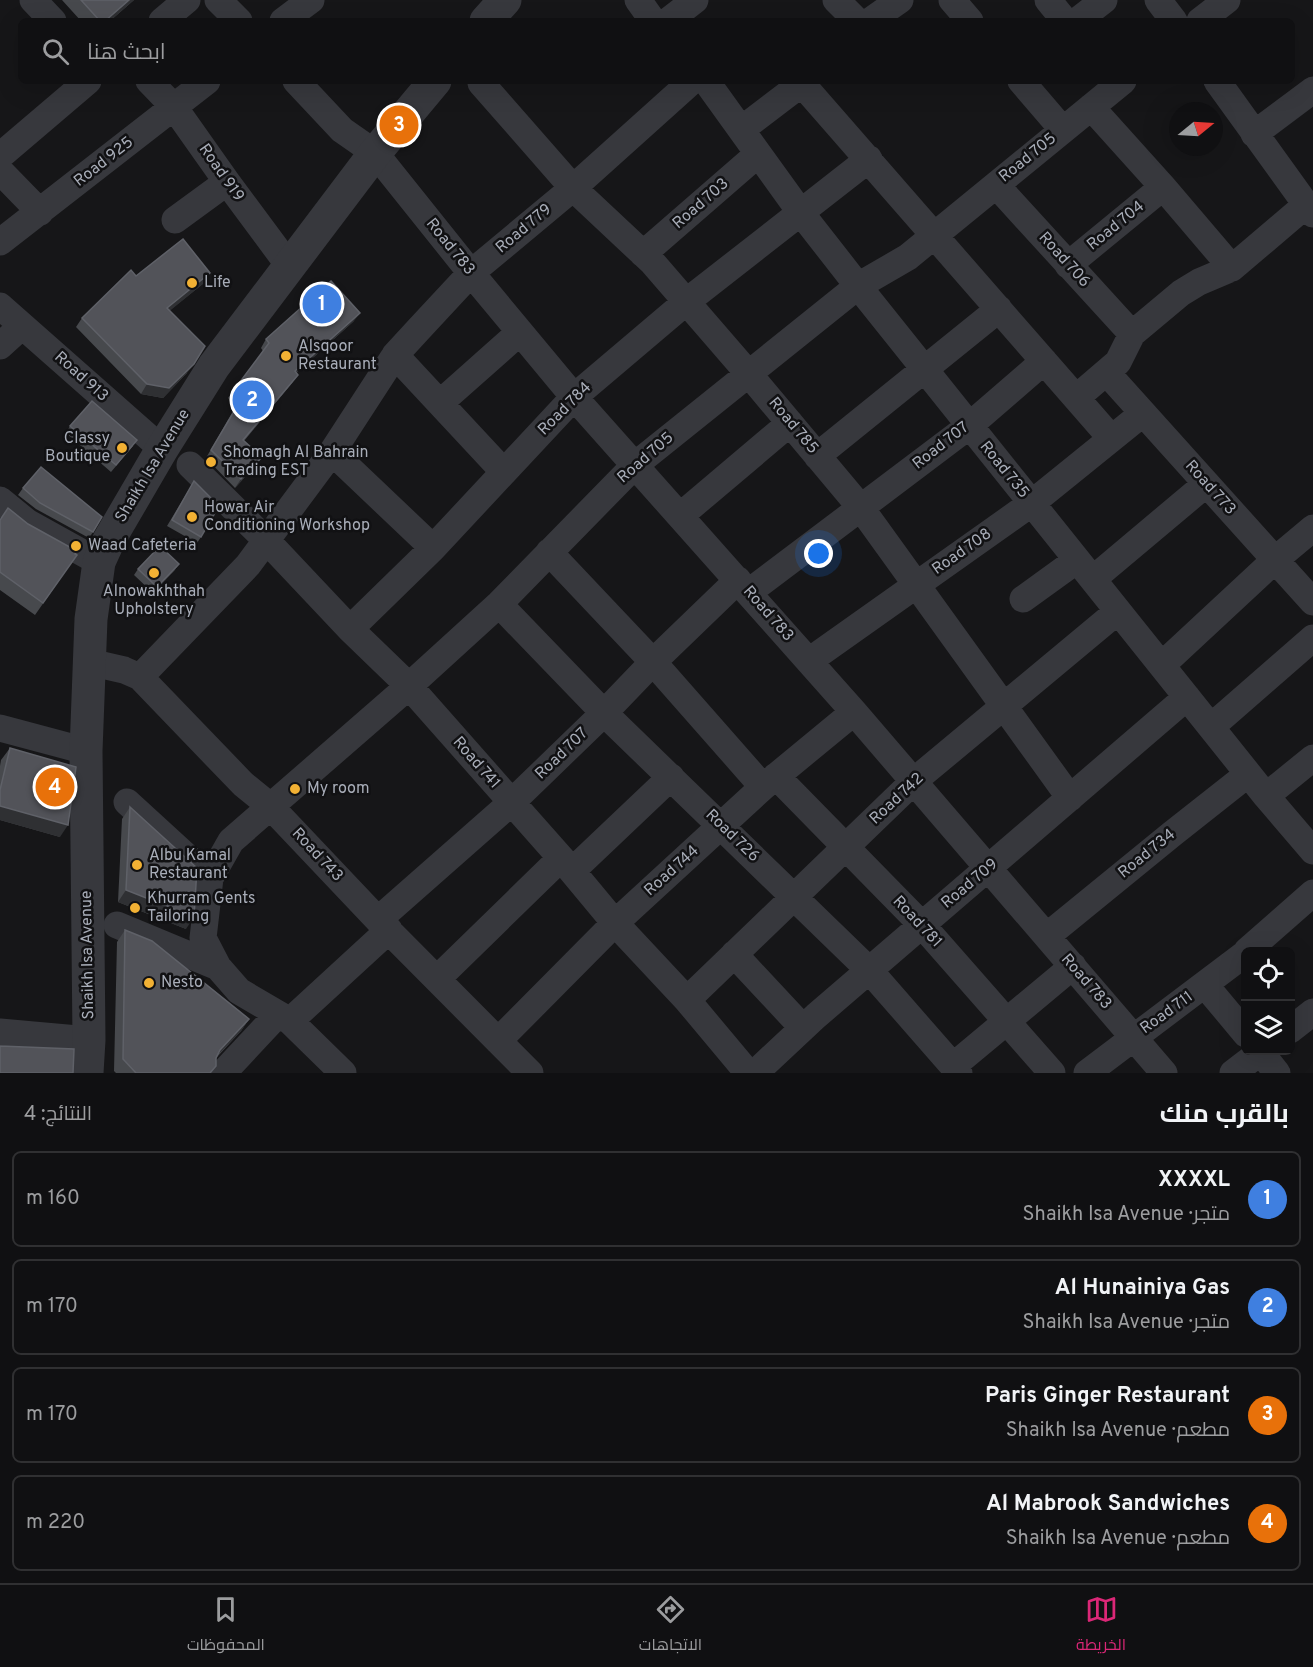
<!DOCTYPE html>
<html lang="ar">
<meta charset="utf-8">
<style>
:root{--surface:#101012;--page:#19191b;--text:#f1f3f6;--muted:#9c9d9f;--line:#303032;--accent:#db2777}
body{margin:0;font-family:Overpass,Cairo,sans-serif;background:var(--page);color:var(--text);direction:rtl}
.controls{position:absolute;right:18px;bottom:18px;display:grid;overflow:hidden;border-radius:9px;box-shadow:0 6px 24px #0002}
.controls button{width:54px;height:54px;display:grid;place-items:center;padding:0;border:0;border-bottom:2px solid var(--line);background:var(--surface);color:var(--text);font:30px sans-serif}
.compass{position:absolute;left:1169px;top:102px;width:54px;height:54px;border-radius:50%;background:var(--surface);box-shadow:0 6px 24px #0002;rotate:72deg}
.you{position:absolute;left:819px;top:554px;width:21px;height:21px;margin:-15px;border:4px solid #fff;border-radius:50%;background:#1a73e8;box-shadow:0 0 0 9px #1a73e833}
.badge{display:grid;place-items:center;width:39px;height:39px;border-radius:50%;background:var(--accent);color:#fff;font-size:20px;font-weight:700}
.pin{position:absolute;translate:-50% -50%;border:3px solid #fff;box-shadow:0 2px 6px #0006}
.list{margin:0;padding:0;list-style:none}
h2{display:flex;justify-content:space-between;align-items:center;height:78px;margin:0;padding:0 24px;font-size:26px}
h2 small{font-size:20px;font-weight:400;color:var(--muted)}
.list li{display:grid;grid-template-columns:39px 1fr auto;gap:18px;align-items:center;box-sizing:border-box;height:96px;margin:0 12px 12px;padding:0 12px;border:2px solid var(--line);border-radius:9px}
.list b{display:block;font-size:22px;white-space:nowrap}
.list p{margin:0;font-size:20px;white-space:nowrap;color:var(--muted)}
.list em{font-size:20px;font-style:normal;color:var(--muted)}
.icon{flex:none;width:33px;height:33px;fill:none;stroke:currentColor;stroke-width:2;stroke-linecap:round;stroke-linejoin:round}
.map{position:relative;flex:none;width:1313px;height:1073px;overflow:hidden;direction:ltr}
.search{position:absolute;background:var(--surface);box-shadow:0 6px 24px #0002;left:18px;right:18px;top:18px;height:66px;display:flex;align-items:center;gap:15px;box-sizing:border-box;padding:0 21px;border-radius:9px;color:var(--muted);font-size:22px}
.sheet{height:510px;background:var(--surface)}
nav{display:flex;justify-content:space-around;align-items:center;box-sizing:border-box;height:84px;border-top:2px solid var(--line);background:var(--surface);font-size:16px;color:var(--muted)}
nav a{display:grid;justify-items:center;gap:3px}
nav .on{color:var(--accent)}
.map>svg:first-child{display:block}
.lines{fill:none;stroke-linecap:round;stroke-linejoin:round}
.minor{stroke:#37383d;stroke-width:27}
.tertiary{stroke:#37383d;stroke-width:33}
.wall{fill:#47494d}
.shaded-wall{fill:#2f3033}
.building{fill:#525359;stroke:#5f6168;stroke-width:1.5}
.poi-dot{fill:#f2b134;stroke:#111113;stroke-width:2}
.labels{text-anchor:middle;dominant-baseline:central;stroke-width:5;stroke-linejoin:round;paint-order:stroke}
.street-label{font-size:16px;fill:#a8adb8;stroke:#111113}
.poi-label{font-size:16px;fill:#a8adb8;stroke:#111113;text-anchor:start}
</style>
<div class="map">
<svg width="1313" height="1073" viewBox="0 0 1313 1073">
<rect width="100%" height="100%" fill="#161618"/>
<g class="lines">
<path class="minor" d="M33,0l20,21
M218,0l21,21
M638,0l15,21
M836,0l21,21
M952,0l18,21
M1048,0l17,21
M1158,0l16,21
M162,21l25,-21
M283,21l28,-21
M668,21l27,-21
M870,21l30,-21
M1077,21l27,-21
M1200,21l27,-21
M149,81l25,26 53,75 63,85
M296,81l46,49 33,23 96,120 103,124 280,315 310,361
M706,81l95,132 57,73 408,510 47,55
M1021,81l42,49
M1217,81l96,133
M481,83l92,105 79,74 96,111 113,135 209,290
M802,84l309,354
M1091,107l72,80 69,81
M742,129l63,-48
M1254,134l59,-44
M0,156l88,-75
M0,171l40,41
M996,185l136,149
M175,220l52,-38
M0,242l207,-161
M643,254l115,-100
M1068,265l95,-78
M0,306l162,143
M0,346l22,-20
M395,355l109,117
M1107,373l206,229
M1076,398l42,-36 14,-28 49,-41 18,-11 33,-14 74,-63
M440,403l80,-71
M332,452l101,96
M817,456l182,-147
M190,465l77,76 83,88 59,57 152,172 54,65 72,77 61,73
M0,500l27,22 72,40
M680,516l110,-93
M549,552l104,110 110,125
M1093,579l113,-95
M749,592l220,-166 75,-65
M1023,599l54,-39
M499,604l105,109 265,257 90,103
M350,629l83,-81 141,-151 112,-95 183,-143
M809,661l223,-158 110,-89
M89,662l35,8 16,7 103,107 27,22 108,114 152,153
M1162,665l113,-105 38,-32
M140,677l108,-112 84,-113 63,-97 23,-25 53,-57 102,-85 119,-107
M1211,727l102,-89
M0,728l86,23
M776,776l146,149 130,148
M1266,796l47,-38
M127,802l83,76 -7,60 15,29 21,24 51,30 53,52
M572,871l99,-94
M210,878l21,-37 178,-155 90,-82 136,-139 223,-179 50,-29 215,-176
M378,920l133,-117 93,-90 49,-51 85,-82
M117,925l101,42
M1047,936l125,-102 76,-60
M1247,951l66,-58
M734,954l69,74
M437,979l124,-121
M1205,985l41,49
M687,1000l227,-219 204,-170
M290,1021l99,-91
M1290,1030l23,-18
M0,1032l89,8
M498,1041l117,-118 148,-136 91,-75
M1259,1050l18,23
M953,1066l120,-100
M223,1073l55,-59
M755,1073l61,-57 371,-319
M1087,1073l159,-120
M1233,1073l30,-23"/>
<path class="tertiary" d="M486,21l19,-21
M87,1073l2,-33 -3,-289 5,-132 8,-57 10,-22 53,-91 52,-83 161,-213 60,-72"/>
</g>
<path class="wall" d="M62,0h72l-24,21h-29z
M210,273l-6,10 -34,27 17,63 -24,25 -22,-4 -65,-67 6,-9 54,-42z
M354,321l-58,52 -4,10 -48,58 18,16 -6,8 -21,23 -29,-30 30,-52 -8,-8 35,-47 -2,-3 5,-9z
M70,426l63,20 -22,26 -45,-39z
M194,481l7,56 -4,6 -30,-17z
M23,488l70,44 -4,6 -53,-29 -18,-14z
M0,520l28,4 49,31 -42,60 -35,-25z
M179,564l-5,7 -21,22 -19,-18 4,-6z
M10,748l50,89 -60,-17v-54l1,-6z
M130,807l56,122 -68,-27 4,-83z
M125,930l124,89 -8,12 -24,26 -6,16h-95l-2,-2 3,-129z"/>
<path class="shaded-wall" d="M129,0h5l-24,21h-5z
M210,273l-6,10 -43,35 6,-10z
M360,313l-6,8 -65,58 6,-8z
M194,364l-7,9 -24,25 -22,-4 6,-10z
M298,375l-6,8 -55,65 6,-8z
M262,457l-6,8 -21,23 6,-9z
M179,564l-5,7 -21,22 4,-6z
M0,806l68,19 -8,12 -60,-17z
M126,890l68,27 -8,12 -68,-27z
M249,1019l-8,12 -30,31 9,-12z"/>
<path class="building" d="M81,0h48l-24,21h-5z
M183,239l27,34 -43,35 38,38 -11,18 -25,24 -22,-4 -65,-66 49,-48 5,6z
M331,281l29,32 -65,58 3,4 -55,65 19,17 -21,22 -30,-29 31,-52 -8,-8 35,-47 -3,-4z
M92,401l45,39 -21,25 -46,-39z
M41,467l61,50 -9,15 -53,-29 -17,-15z
M194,481l25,25 -18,31 -29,-17z
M8,508l20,16 49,27 -2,3 2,1 -34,48 -43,-31v-52z
M160,546l19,18 -22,23 -19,-18z
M10,748l66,19 -8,58 -68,-19v-16z
M130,807l67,61 -3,49 -68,-27z
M125,930l27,11 97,78 -29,31 -4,8v8l-6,7h-74l-13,-14z
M0,1046l74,3 -1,24h-73z"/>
<g class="poi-dot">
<circle cx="192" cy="283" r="6"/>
<circle cx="286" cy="356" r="6"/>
<circle cx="122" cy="448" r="6"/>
<circle cx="211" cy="462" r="6"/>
<circle cx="192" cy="517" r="6"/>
<circle cx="76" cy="546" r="6"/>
<circle cx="154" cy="573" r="6"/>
<circle cx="295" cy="789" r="6"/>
<circle cx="137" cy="865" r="6"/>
<circle cx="135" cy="908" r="6"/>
<circle cx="149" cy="983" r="6"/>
</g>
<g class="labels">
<g class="street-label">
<text transform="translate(1028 158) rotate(-39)">Road 705</text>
<text transform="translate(104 162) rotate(-38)">Road 925</text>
<text transform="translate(221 173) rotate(55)">Road 919</text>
<text transform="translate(701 204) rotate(-41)">Road 703</text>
<text transform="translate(1116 226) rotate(-39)">Road 704</text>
<text transform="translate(524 229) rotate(-40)">Road 779</text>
<text transform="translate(450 247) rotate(51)">Road 783</text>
<text transform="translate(1064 260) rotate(48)">Road 706</text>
<text transform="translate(81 377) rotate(42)">Road 913</text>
<text transform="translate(565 409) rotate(-45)">Road 784</text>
<text transform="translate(793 426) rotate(50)">Road 785</text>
<text transform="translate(941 446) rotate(-38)">Road 707</text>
<text transform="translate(646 458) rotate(-41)">Road 705</text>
<text transform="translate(153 466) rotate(-59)">Shaikh Isa Avenue</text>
<text transform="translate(1004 470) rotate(51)">Road 735</text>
<text transform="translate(1210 488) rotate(48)">Road 773</text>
<text transform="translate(962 552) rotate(-35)">Road 708</text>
<text transform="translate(768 614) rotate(49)">Road 783</text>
<text transform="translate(562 754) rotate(-44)">Road 707</text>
<text transform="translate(476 763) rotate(49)">Road 741</text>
<text transform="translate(897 799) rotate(-43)">Road 742</text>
<text transform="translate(732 836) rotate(44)">Road 726</text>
<text transform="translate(1147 854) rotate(-39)">Road 734</text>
<text transform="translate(317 855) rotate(47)">Road 743</text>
<text transform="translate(672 871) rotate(-42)">Road 744</text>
<text transform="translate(970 884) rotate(-40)">Road 709</text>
<text transform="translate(917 922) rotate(47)">Road 781</text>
<text transform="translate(88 955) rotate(-91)">Shaikh Isa Avenue</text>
<text transform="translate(1086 982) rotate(49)">Road 783</text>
<text transform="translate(1167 1013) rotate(-36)">Road 711</text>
</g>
<g class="poi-label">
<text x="204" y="283">Life</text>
<text x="298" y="347">Alsqoor<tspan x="298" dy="18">Restaurant</tspan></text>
<text x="110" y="439" text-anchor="end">Classy<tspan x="110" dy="18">Boutique</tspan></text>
<text x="223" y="453">Shomagh Al Bahrain<tspan x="223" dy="18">Trading EST</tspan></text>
<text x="204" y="508">Howar Air<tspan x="204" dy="18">Conditioning Workshop</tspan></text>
<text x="88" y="546">Waad Cafeteria</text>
<text x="154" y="592" text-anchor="middle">Alnowakhthah<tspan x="154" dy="18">Upholstery</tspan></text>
<text x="307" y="789">My room</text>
<text x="149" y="856">Albu Kamal<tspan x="149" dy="18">Restaurant</tspan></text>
<text x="147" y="899">Khurram Gents<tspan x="147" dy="18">Tailoring</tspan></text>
<text x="161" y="983">Nesto</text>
</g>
</g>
</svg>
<div class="controls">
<button><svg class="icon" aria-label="locate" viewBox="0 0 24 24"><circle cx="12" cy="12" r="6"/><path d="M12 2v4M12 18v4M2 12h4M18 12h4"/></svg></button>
<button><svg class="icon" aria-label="layers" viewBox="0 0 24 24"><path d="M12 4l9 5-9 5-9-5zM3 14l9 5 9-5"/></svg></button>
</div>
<svg class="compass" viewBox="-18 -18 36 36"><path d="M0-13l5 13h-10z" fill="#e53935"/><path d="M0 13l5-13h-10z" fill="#9c9d9f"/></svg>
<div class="you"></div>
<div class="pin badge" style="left:322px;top:304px;background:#3f7fe0">1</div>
<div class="pin badge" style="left:252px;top:400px;background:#3f7fe0">2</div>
<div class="pin badge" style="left:399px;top:125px;background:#e8710a">3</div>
<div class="pin badge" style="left:55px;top:787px;background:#e8710a">4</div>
<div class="search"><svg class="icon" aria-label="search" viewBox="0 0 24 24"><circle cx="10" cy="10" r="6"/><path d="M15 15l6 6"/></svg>ابحث هنا</div>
</div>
<section class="sheet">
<h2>بالقرب منك<small>النتائج: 4</small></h2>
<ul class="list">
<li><span class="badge" style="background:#3f7fe0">1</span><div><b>XXXXL</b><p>متجر · Shaikh Isa Avenue</p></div><em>160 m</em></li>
<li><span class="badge" style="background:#3f7fe0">2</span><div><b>Al Hunainiya Gas</b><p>متجر · Shaikh Isa Avenue</p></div><em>170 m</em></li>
<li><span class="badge" style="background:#e8710a">3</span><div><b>Paris Ginger Restaurant</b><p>مطعم · Shaikh Isa Avenue</p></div><em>170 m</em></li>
<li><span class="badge" style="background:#e8710a">4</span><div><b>Al Mabrook Sandwiches</b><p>مطعم · Shaikh Isa Avenue</p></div><em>220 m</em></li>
</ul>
</section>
<nav>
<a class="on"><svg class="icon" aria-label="map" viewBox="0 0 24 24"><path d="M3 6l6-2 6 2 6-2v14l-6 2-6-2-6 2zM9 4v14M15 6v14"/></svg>الخريطة</a>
<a><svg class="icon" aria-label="directions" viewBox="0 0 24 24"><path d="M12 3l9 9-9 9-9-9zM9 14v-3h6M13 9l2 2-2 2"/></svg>الاتجاهات</a>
<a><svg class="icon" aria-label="saved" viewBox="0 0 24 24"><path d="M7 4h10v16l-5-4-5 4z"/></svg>المحفوظات</a>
</nav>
